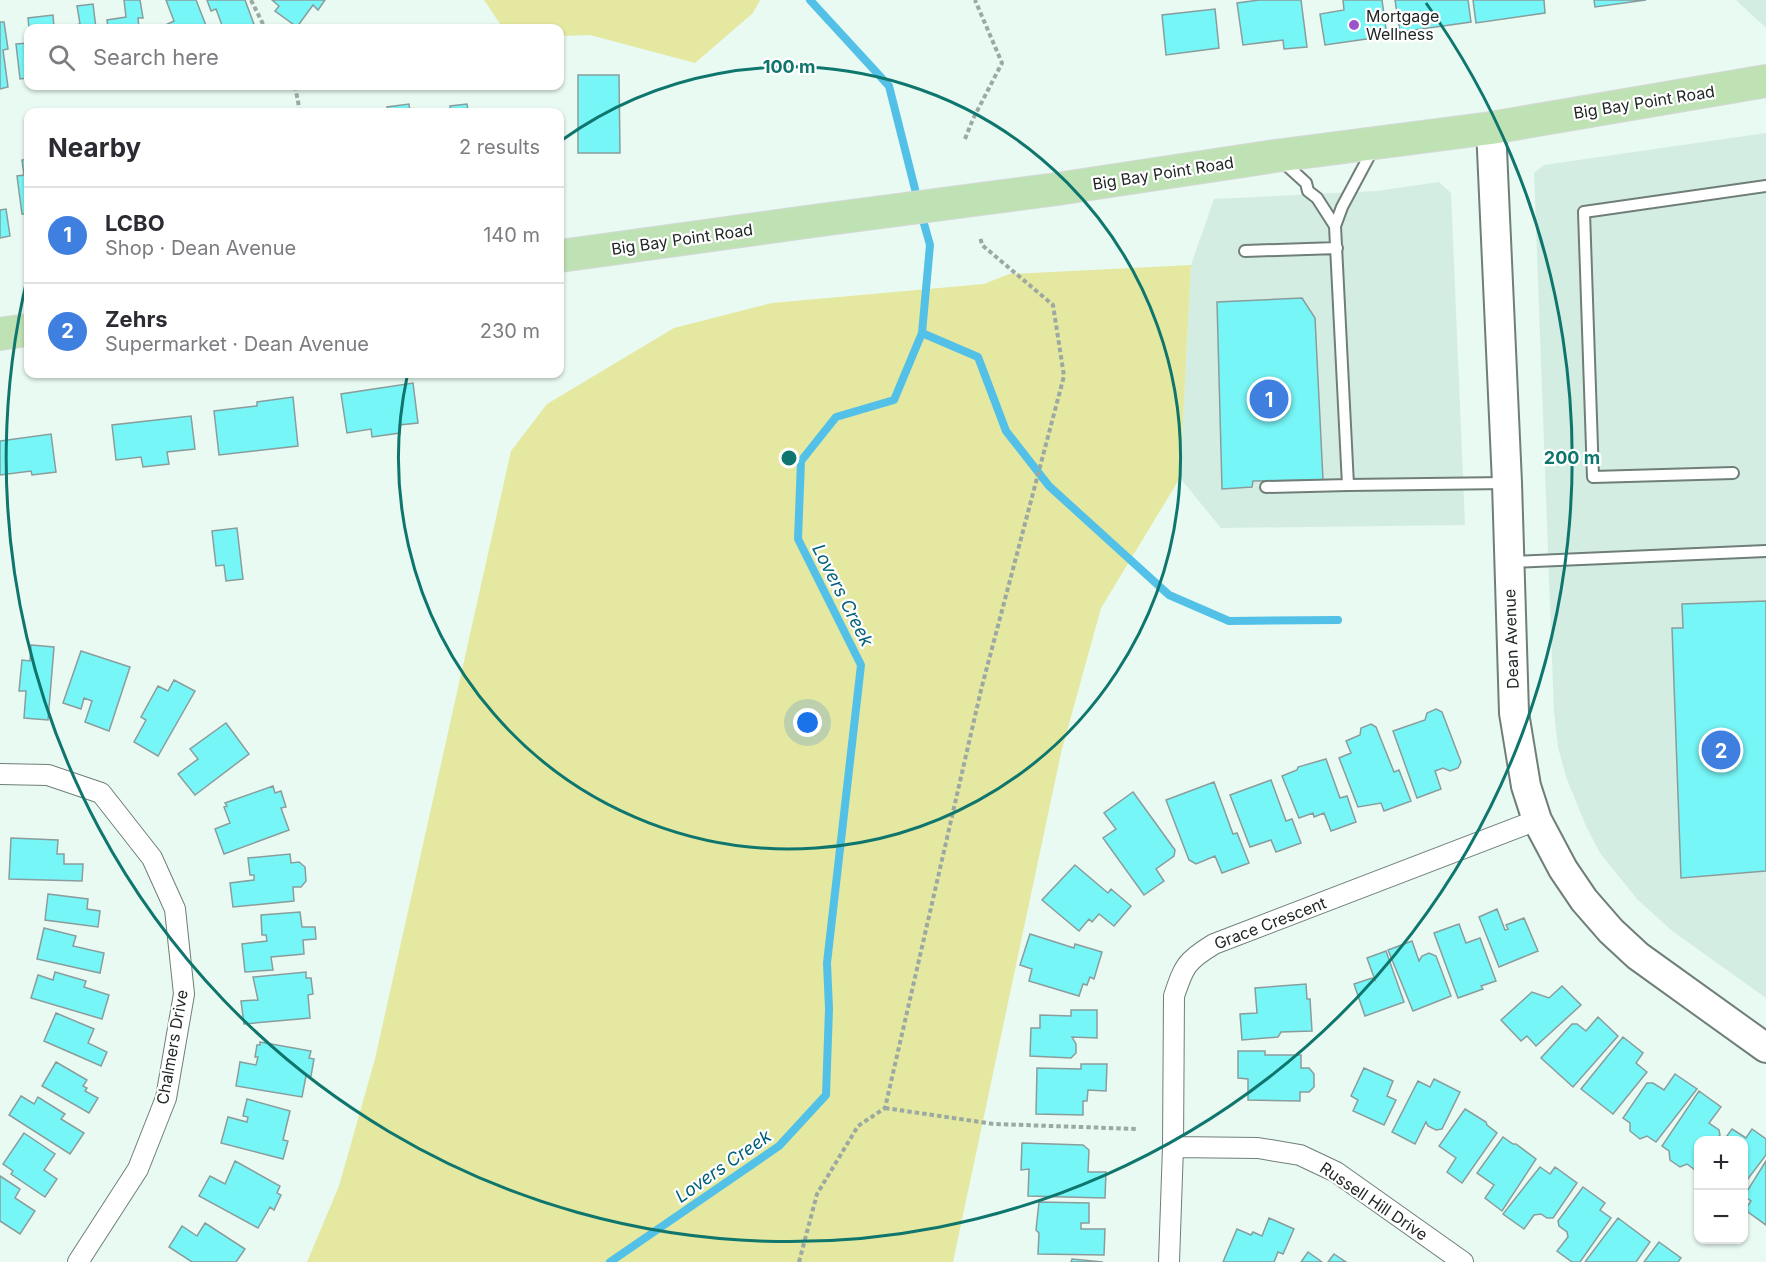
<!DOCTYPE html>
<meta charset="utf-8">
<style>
:root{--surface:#fff;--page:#f2f2f3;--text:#2b2b33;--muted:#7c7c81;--line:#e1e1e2;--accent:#9c55c8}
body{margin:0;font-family:Inter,sans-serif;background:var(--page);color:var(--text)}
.controls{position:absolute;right:18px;bottom:18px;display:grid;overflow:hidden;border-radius:12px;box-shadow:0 2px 4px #0004}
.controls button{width:54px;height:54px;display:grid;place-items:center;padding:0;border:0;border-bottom:2px solid var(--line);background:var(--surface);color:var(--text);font:30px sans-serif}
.you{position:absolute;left:808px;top:723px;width:21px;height:21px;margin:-15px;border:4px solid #fff;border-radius:50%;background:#1a73e8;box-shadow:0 0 0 9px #1a73e833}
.badge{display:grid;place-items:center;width:39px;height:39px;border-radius:50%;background:var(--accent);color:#fff;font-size:20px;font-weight:700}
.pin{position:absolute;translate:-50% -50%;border:3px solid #fff;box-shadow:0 2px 6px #0006}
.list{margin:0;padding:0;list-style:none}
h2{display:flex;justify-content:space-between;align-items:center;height:78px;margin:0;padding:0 24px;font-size:26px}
h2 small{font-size:20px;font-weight:400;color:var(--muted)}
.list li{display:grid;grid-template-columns:39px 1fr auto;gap:18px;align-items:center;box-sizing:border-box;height:96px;padding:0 24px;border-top:2px solid var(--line)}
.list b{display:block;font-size:22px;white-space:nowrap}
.list p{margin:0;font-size:20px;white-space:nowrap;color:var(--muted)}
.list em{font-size:20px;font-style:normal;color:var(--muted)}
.icon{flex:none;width:33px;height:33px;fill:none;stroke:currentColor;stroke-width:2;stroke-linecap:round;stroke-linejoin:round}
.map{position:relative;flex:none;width:1766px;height:1262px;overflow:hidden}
.search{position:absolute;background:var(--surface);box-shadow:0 2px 4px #0004;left:24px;top:24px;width:540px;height:66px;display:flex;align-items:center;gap:15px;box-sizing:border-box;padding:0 21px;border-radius:12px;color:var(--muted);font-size:22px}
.panel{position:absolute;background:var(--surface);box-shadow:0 2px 4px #0004;left:24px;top:108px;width:540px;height:270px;border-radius:12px}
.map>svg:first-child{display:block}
.built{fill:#d4ede2}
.green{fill:#e5e8a0}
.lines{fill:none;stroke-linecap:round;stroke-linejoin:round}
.stream{stroke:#53c1e7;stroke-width:8}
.building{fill:#77f6f7;stroke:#8a9d9d;stroke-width:1.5}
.lane-casing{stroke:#6f7f78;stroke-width:14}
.street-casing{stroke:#6f7f78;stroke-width:22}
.secondary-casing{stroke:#6f7f78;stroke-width:32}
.primary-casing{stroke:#d7d8d8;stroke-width:34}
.path{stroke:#9ca9a3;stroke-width:4;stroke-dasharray:4.5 3;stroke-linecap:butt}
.lane{stroke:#fff;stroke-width:10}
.street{stroke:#fff;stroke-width:20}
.secondary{stroke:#fff;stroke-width:28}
.primary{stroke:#bfe2b5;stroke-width:32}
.primary-bridge-casing{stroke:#d7d8d8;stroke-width:34;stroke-linecap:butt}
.primary-bridge{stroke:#bfe2b5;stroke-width:32}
.ring{fill:none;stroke:#0f766e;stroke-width:3}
.poi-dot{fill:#9c55c8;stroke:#fff;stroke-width:2}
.labels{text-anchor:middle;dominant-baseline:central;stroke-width:4.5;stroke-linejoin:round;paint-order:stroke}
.poi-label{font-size:16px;fill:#202724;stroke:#fff;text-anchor:start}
.street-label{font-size:16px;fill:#202724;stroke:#fff}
.water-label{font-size:18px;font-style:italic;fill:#00607a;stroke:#fff}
.centre{fill:#0f766e;stroke:#fff;stroke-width:3}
.ring-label{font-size:18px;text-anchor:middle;font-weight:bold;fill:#0f766e;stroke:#fff;stroke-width:4.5;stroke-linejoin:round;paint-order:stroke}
</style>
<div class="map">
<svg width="1766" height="1262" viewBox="0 0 1766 1262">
<rect width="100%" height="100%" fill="#e8faf2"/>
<path class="built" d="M1736,0h30v28z
M1766,133v865l-95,-68 -34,-31 -37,-46 -14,-27 -20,-49 -8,-30 -4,-35 -20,-539 10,-8z
M1439,182l12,11 14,332 -244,3 -41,-50 11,-213 23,-66 163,-8z"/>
<path class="green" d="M484,0h276l-7,13 -58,50 -105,-28 -30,1v-8h-57z
M1191,265l-11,213 -79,130 -40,145 -108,509h-646l32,-76 36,-127 136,-608 36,-47 127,-76 98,-25 212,-19 25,-10z"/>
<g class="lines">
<path class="stream" d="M810,0l79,86 29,115
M922,333l56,24 28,74 43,55 120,109 60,26 109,-1
M610,1262l169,-116 47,-51 3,-86 -2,-46 34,-298 -63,-126 3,-78 35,-44 58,-17 28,-67 8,-88 -9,-32"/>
</g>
<path class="building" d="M124,0h16l3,18h-5l1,10h-31l-1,-8 19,-3z
M166,0h30l11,28h-43l-1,-2 11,-5z
M207,0h38l10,27 -32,1 -7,-19 -5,2z
M272,0h53l-7,10 -5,-5 -16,22 -22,-16 4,-5z
M1259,0h42l6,47 -23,2 -1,-9 -40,5 -6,-42z
M1343,0h39l5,36 -62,9 -5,-31 24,-4z
M1395,0h73l3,22 -71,10z
M1473,0h71l1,13 -69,10z
M1594,0h52l-51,7z
M93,4l3,24h-34l18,-4 -3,-18z
M1215,9l4,39 -53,7 -4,-40z
M53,15l1,13h-25l-1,-10z
M0,22h4l4,27 -5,1 5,37 -8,2z
M28,43v35l-8,1 -4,-35z
M578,75h41l1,78h-42z
M409,104l1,8h-22l-1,-5z
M467,104l1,7 13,-2v3h-30l-1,-6z
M28,159v55h-6l-5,-38 7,-1 -2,-15z
M6,209l4,27 -10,2v-28z
M1302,298l13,20 8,162 -70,1 -1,6 -30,2 -5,-187z
M413,383l5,40 -19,2 1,8 -28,4 -1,-8 -24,4 -6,-39z
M293,397l5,49 -79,9 -5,-44 43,-5v-4z
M191,416l4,33 -28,3 2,12 -26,3 -2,-10 -25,3 -4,-35z
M51,434l5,38 -24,3 -1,-4 -31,4v-34z
M237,528l6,51 -17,2 -2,-16 -8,1 -4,-35z
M1766,601v270l-85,7 -9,-250h11l-1,-24z
M31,645l23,2 -6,73 -24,-2 2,-27h-7l3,-31 8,1z
M81,651l49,16 -21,64 -24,-9 7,-21 -8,-3 -3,11 -18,-6z
M174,680l21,11 -37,65 -24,-14 12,-22 -5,-3 17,-31 10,5z
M1436,709l6,3 19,50 -3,6 -8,3 -7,-3 -8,3 6,18 -24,9 -24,-67 32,-11 2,-7z
M226,723l23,31 -54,41 -17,-21 20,-15 -8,-10z
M1371,724l5,3 18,45 5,-2 12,31 -27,10 -3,-8 -23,4 -19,-49 12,-5 -5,-12 14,-6 1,-7z
M1326,759l14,39 7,-2 9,26 -25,9 -7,-18 -10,4 -1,-4 -14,5 -17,-42 15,-6 1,-3z
M1271,780l15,41 6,-2 9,24 -25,9 -5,-12 -21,7 -20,-52z
M1214,782l19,52 4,-1 12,30 -27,10 -7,-17 -19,8 -7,-4 -23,-60z
M273,786l2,7 6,-2 5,16 -5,1 8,22 -65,24 -9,-25 15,-6 -6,-16 3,-1 -2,-3z
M1133,792l42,58 -1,6 -18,13 8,12 -20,14 -41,-57 13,-9 -12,-16z
M11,838l47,2 -1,14h7v10h19l-1,17 -73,-2z
M290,854l1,9 8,-1 6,5 1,14 -5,6h-8l1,14 -61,6 -3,-24 24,-3v-5h-4l-2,-17z
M1075,865l33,28 3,-4 20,17 -17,20 -15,-12 -7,8 -3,-3 -10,12 -37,-31z
M48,894l40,5 -1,10 13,2 -2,16 -53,-7z
M1497,909l8,21 3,-1 -2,-4 18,-7 14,33 -39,16 -20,-50z
M300,912l2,15h13l1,12 -13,1 1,14 -33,3 2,13 -28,2 -3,-28 25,-3 -1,-6h-4l-1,-20z
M1459,924l7,19 14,-5 16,43 -15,5 2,3 -25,9 -24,-65z
M44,928l32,8 -3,10 31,7 -4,20 -63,-14z
M1030,934l44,14 1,-4 27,8 -8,27 -4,-2 -3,8 -4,-1 -4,12 -50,-15 3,-12 -12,-4z
M1412,941l7,20 3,-5 7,-3 7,3 15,40 -38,15 -25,-61z
M1386,951l18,51 -39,14 -11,-32 18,-6 3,2 -8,-22z
M55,972l31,9 -2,6 25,8 -7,24 -71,-21 7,-23 15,5z
M306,972v6h5l2,16 -5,1 2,23 -66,6 -3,-23 17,-1 -5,-23z
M1306,984l1,15h3l2,32 -31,1 -3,5 -36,3 -2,-26 17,-1 -2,-25z
M1562,986l19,19 -45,41 -9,-10 -6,5 -20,-21 31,-28 17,6z
M1071,1010h26v28l-25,-1 4,7v9l-5,5 -41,-2 1,-28h9v-13l31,1z
M56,1013l38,16 -6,14 19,9 -6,14 -57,-25z
M1598,1017l20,19 -45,51 -32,-29 31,-34h5l9,7z
M1623,1037l20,16 -7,10 11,9 -34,42 -32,-25z
M260,1042l51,9 -2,7 5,1 -3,17h-5l-4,21 -66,-11 4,-24 16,3 2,-8h-3l2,-12h3z
M1238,1051h27v4h36v13h8l5,6v13l-5,5h-9v9l-52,-1v-21l-10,-1z
M56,1062l31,18 -4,6 4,2 -2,3 13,7 -9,15 -47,-27z
M1081,1064h26l-1,27 -18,-1 -1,11h-4v14l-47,-1 1,-46 44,1z
M1364,1068l29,13 -6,15 9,4 -12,25 -31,-14 5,-11 -7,-4z
M1675,1074l22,15 -41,53 -9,-6 -7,3 -10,-8v-8l-7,-5 24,-35h6l11,7z
M1434,1079l26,13 -18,37 -6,1 -8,-4 -2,-4 -11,22 -23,-12 26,-51 12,6z
M1699,1091l22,16 -12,16 10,7 1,5 -4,5h-18v25l-3,5 -8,-6 -7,3 -10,-7 -1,-9 -7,-5z
M21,1096l13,8 4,-7 27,17 -4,5 23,14 -14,21 -61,-39z
M247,1099l43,12 -7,29 5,1 -5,18 -62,-16 7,-26 19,5 1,-5 -5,-1z
M1465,1109l21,13 1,3 10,8 -35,50 -15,-11 9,-14 -17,-12z
M1732,1129l14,9 6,-9 14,10v16l-22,29v-44h-20z
M24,1133l31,21 -11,16 13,9 -12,18 -34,-23 2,-3 -10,-7z
M1503,1137l10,7h3l20,15 -34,52 -17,-13 9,-13 -17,-12z
M1022,1143l61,2 6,5 -1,22h18l-1,26 -77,-2 1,-27 -8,1z
M235,1161l45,25 -3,7 4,2 -7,15 -4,-3 -12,21 -59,-32 11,-20 15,8z
M1766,1161v64l-18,-13 -1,-5 4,-6 -7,-5z
M1540,1167l10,7 5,-7 22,16 -24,35h-6l-6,-4 -7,1 -10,14 -21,-15z
M0,1176l20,13 -5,9 20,13 -15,23 -20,-13z
M1583,1187l22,16 -5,7 11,8 -31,44h-8l-15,-11 11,-14 -1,-5 -8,-6 -1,-5z
M1039,1202l50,1v20h-8v6h24l-1,26 -66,-1 1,-21 -3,-3z
M1269,1218l25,11 -11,25 -5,-2 -4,10h-51l14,-33 14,6 2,-3 9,4z
M1618,1218l32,24 -14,20h-51z
M205,1223l40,26 -9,13h-44l-23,-15 13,-21 15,10z
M1659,1242l22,16 -3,4h-34z
M1308,1252l14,10h-21z
M1334,1254l12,8h-18z
M1072,1259l31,3h-32z"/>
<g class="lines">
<g class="lane-casing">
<path id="lane" d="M1373,149l-31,58 -7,19 13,259 158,-2
M1283,162l23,21 2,8 9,7 18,28
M1245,251l92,-3
M1733,473l-140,4 -9,-265 182,-26
M1266,487l82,-2
M1511,562l255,-11"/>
</g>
<g class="street-casing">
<path id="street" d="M0,774l48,1 53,18 51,65 23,51 9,85 -18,104 -28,71 -60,93
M1173,1147l85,1 42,7 36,17 127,90
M1169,1262l4,-115 1,-151c10,-30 12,-35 40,-52l323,-124"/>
</g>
<g class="secondary-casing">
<path id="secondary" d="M1491,128l16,355 7,230 12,73 11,34 26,49 21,31 27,31 27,25 128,92"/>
</g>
<g class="primary-casing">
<path id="primary" d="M1057,189l218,-33 216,-28 275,-47
M560,256l261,-36
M0,334l28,-4"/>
</g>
<path class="path" d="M251,0l14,28
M295,86l5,26
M965,139l8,-20 29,-56 -27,-63
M885,1108l109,16 144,5
M799,1262l18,-68 41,-68 27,-18 96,-418 83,-314 -11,-71 -71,-60 -2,-9"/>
<use href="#lane" class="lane"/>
<use href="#street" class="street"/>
<use href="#secondary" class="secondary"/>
<use href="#primary" class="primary"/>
<g class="primary-bridge-casing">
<path id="primary-bridge" d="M821,220l236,-31"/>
</g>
<use href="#primary-bridge" class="primary-bridge"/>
</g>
<g class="ring">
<path d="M562 140A391 391 0 1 1 407 377"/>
<path d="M1426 3A783 783 0 1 1 28 275"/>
</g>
<circle class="poi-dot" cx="1354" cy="25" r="6"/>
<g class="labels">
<g class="poi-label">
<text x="1366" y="16">Mortgage<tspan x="1366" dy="18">Wellness</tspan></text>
</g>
<g class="street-label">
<text transform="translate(1644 102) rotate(-9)">Big Bay Point Road</text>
<text transform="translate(1163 173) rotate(-9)">Big Bay Point Road</text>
<text transform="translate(682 239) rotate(-8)">Big Bay Point Road</text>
<text transform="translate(1511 639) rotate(-92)">Dean Avenue</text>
<text transform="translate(1270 923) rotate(-21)">Grace Crescent</text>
<text transform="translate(172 1047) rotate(-80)">Chalmers Drive</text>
<text transform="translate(1374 1201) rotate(34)">Russell Hill Drive</text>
</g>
<g class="water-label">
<text transform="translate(843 595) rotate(63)">Lovers Creek</text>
<text transform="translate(723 1166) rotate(-35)">Lovers Creek</text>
</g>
</g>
<circle cx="789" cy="458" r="9" class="centre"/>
<g class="ring-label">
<text x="789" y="73">100 m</text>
<text x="1572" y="464">200 m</text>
</g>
</svg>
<div class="controls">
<button>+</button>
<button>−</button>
</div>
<div class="you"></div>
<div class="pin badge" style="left:1269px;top:399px;background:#3f7fe0">1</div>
<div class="pin badge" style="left:1721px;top:750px;background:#3f7fe0">2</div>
<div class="search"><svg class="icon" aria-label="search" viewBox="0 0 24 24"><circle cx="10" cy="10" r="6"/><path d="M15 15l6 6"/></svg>Search here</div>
<section class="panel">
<h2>Nearby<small>2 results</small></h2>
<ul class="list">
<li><span class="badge" style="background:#3f7fe0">1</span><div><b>LCBO</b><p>Shop · Dean Avenue</p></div><em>140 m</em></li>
<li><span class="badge" style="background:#3f7fe0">2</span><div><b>Zehrs</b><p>Supermarket · Dean Avenue</p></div><em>230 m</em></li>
</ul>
</section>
</div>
